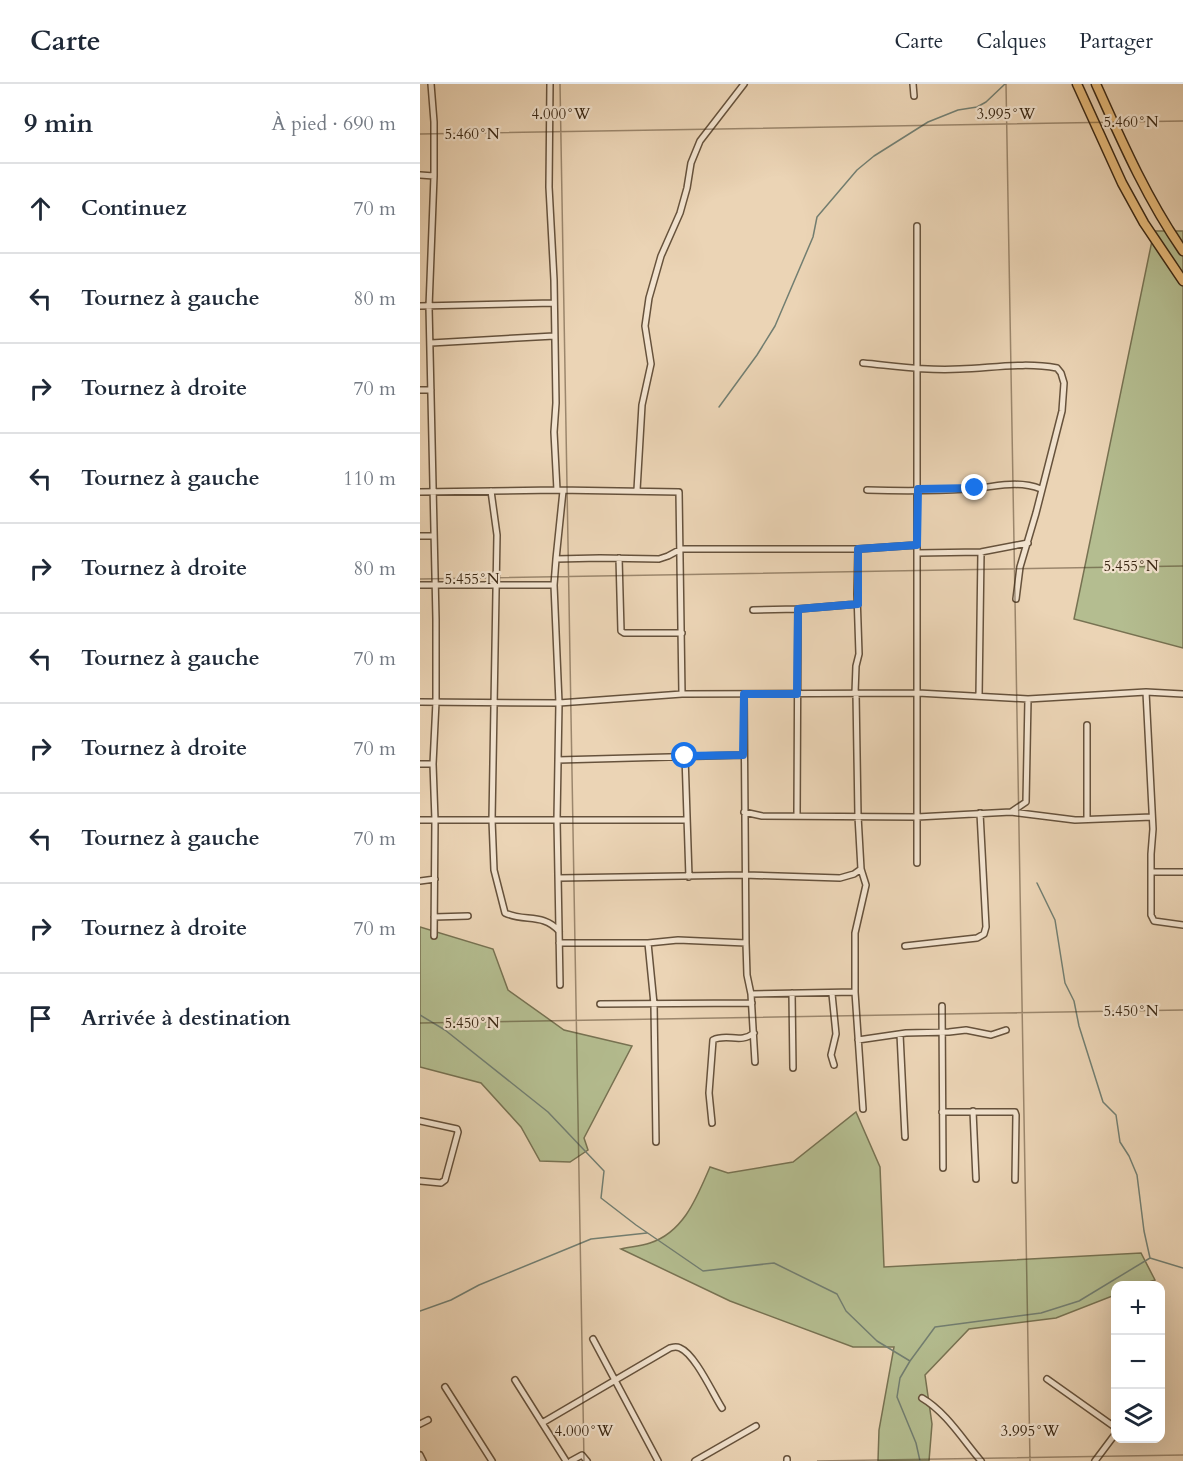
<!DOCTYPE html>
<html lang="fr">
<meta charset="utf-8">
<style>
:root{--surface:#fff;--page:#f2f2f3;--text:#1f2937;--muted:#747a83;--line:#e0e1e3}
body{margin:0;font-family:Cardo,serif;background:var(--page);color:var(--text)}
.controls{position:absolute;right:18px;bottom:18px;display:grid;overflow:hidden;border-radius:12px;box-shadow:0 6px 24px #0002}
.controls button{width:54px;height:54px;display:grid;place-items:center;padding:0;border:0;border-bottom:2px solid var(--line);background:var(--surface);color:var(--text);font:30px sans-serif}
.stop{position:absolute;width:18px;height:18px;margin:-14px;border:4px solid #1a73e8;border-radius:50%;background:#fff}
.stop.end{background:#1a73e8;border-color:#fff;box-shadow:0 2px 6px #0008}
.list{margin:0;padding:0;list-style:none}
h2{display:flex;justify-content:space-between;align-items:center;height:78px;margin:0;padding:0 24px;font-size:26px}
h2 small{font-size:20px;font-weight:400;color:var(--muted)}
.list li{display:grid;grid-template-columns:39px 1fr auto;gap:18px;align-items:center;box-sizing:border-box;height:90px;padding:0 24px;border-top:2px solid var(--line)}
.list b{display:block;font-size:22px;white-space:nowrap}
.list em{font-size:20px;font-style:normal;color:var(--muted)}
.icon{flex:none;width:33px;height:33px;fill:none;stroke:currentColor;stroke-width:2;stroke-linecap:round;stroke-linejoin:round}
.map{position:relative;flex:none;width:763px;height:1377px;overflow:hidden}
header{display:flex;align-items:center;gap:36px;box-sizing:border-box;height:84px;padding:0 30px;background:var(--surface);border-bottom:2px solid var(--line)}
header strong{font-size:28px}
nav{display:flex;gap:33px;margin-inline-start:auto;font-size:21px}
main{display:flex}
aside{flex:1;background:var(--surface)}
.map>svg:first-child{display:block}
.green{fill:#b4bd90;stroke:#777252;stroke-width:1.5}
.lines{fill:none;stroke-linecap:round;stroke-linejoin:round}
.stream{stroke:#727e71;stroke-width:1.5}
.minor-casing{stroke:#66523c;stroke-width:8}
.highway-casing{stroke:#3a2713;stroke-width:11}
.minor{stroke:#f2e3cf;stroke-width:5}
.highway{stroke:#e6ba7a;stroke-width:8}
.route{stroke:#1a73e8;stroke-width:8}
.ticks{fill:none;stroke:#3a2713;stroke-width:1.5;stroke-opacity:0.45}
.ticks-label{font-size:15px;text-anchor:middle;fill:#3a2713;stroke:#f2e3cf;stroke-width:4.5;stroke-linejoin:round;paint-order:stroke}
</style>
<header>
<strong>Carte</strong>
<nav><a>Carte</a><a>Calques</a><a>Partager</a></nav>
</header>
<main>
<aside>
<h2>9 min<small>À pied · 690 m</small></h2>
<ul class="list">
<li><svg class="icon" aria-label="ahead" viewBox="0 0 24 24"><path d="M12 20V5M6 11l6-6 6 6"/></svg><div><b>Continuez</b></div><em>70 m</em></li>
<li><svg class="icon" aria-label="left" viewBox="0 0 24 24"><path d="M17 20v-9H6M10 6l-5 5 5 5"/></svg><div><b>Tournez à gauche</b></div><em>80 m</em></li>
<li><svg class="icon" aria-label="right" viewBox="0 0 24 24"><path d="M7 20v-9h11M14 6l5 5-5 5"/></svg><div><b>Tournez à droite</b></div><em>70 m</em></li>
<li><svg class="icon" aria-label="left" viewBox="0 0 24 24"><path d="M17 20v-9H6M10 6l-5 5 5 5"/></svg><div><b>Tournez à gauche</b></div><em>110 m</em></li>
<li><svg class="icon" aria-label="right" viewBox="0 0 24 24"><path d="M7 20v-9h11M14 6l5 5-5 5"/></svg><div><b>Tournez à droite</b></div><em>80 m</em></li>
<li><svg class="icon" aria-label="left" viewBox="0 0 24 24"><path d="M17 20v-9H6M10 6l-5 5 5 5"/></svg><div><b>Tournez à gauche</b></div><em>70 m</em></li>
<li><svg class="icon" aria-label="right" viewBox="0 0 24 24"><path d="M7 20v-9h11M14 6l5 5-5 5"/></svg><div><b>Tournez à droite</b></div><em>70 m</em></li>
<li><svg class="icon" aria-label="left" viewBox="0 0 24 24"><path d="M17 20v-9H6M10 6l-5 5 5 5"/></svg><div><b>Tournez à gauche</b></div><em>70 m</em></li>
<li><svg class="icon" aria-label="right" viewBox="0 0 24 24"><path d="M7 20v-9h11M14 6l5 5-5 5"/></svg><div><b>Tournez à droite</b></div><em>70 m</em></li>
<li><svg class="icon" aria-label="arrive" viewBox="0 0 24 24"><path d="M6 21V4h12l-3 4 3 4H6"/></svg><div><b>Arrivée à destination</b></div></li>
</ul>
</aside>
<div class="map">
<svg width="763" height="1377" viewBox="0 0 763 1377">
<rect width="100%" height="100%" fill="#ebd4b5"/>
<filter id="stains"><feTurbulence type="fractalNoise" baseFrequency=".00333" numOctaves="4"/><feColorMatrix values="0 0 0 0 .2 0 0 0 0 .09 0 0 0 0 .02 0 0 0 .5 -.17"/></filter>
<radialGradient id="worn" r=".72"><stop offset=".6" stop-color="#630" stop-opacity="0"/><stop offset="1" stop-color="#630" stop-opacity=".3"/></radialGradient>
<path class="green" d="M734,147h29v417l-109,-29z
M0,843l73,22 15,41 56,40 68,16 -48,92 4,12 -18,12 -30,-1 -19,-34 -40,-44 -61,-16z
M436,1028l24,55 4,100 257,-14 14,27 -15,5 -24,1 -1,9 -59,23 -87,11 -44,46 7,49 -3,37h-51l1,-31 15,-83h-41l-123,-46 -109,-52c9,-2 20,-3 29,-6 34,-11 47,-46 60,-76l18,6 65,-11z"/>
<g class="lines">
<path class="stream" d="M299,323l38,-52 18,-29 38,-89 4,-20 40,-47 17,-14 54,-34 30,-12 19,-3 9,-5 19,-18
M617,799l18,37 10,63 9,18 5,25 24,76 13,13 4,27 9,14 8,19 7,56 6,27
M0,931l25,15 103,82 56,59 -3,27 35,27 67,46 71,-8 63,31 9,17 31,30 33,20
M0,1227l31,-11 28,-15 112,-46 56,-6
M500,1377l-4,-18 -19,-46 3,-19 10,-17 25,-34 106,-14 38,-12 71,-43 33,10"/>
<g class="minor-casing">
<path id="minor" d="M11,0l3,38v54l-5,131 7,312v83l-3,62 2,56 -1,116
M130,0l-1,103 5,93 2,123 -2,29 3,58
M493,0l1,12
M0,91l14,1
M497,142v637
M0,222l134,-3
M11,259l123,-7
M443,279c32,3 65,8 97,6 32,-1 65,-7 97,-1l4,5 3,10 -2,28 -26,102 -16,54 -4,32
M0,306h11
M217,406l5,-85 9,-41 -6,-38 4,-28 12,-42 19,-43 7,-25 4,-25 9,-22 44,-57
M447,406c33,1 67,1 100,-1 26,-1 48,-10 74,0
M71,407l6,44 -5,285 2,50 11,43c20,9 38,0 54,18
M0,408l137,-2 122,2 3,202
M0,452h14
M498,469l63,-1 47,-9
M199,474l2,73 3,2h58
M136,475l7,-68
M0,501h134l2,-26 44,-1 59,1 9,-3 13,-7h177l59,-4
M333,526l45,-1
M726,608l7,137 -2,25v61l3,6 29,4
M435,609l1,-27 3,-12 -2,-60 1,-45
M436,609l2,123 3,53 5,16 -11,48v59l8,117
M324,610l2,249 1,32 4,19
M559,612l2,-144
M0,618l139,1 -5,-118
M667,641v94
M265,672l4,121
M138,676l185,-5
M0,680h13
M324,728l18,4 155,1 94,-5 64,8 77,-3
M591,728l15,-10 2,-103
M377,731l1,-206 60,-5
M0,736h266
M731,788h32
M139,794l185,-3 96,3 14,-4 7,-5
M0,797l15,-2
M14,833l34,-1
M139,859h89l30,-3 68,3
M228,859l6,61 2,138
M485,862l72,-8 7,-4 2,-7 -6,-114
M140,901l-3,-165 2,-117 123,-9 236,-1 110,6 118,-7 37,2
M372,909l1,75
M412,910l4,40 -5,21 3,10
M180,920l152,-1
M522,922l1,162
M480,950l5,103
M438,956l48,-7 43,-1 17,-2 25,5 15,-5
M335,978l-4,-68 104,-2
M553,1027l3,68
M522,1028h73l1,3 -1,65
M0,1037l37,8 1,3 -13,48 -4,3 -21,-2
M292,1039l-3,-30 4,-53c14,-7 28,4 41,-7
M173,1255l65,122
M627,1295l69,49
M95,1296l51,81
M25,1303l47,74
M502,1314c24,14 41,42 59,63
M122,1339l128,-75c4,-1 6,-2 10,0 15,6 33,46 42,60
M0,1340l8,-4
M0,1371l3,6
M151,1377l11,-6 5,6
M275,1377l61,-35
M367,1377v-2
M675,1377l21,-28"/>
</g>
<g class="highway-casing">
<path id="highway" d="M657,0l45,99 22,40 39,58
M676,0c26,58 51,115 87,167"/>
</g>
<use href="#minor" class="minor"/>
<use href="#highway" class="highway"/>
</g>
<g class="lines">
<path class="route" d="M265,672l58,-1 1,-61h53l1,-85 60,-5v-55l59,-4 1,-56 57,-1"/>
</g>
<path class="ticks" d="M140,0l24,1377M586,0l24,1377M0,50l763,-13M0,495l763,-13M0,939l763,-13M397,1377l366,-6"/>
<g class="ticks-label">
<text x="141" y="35">4.000°W</text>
<text x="586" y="35">3.995°W</text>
<text x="711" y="43">5.460°N</text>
<text x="52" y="55">5.460°N</text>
<text x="711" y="487">5.455°N</text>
<text x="52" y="500">5.455°N</text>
<text x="711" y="932">5.450°N</text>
<text x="52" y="944">5.450°N</text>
<text x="164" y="1352">4.000°W</text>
<text x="610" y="1352">3.995°W</text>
</g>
<rect width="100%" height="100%" filter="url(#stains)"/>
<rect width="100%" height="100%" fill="url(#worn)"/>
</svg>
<div class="controls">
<button>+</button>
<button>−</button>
<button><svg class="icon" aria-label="layers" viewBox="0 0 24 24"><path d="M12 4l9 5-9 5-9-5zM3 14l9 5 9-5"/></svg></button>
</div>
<div class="stop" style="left:265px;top:672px"></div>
<div class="stop end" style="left:555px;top:404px"></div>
</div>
</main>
